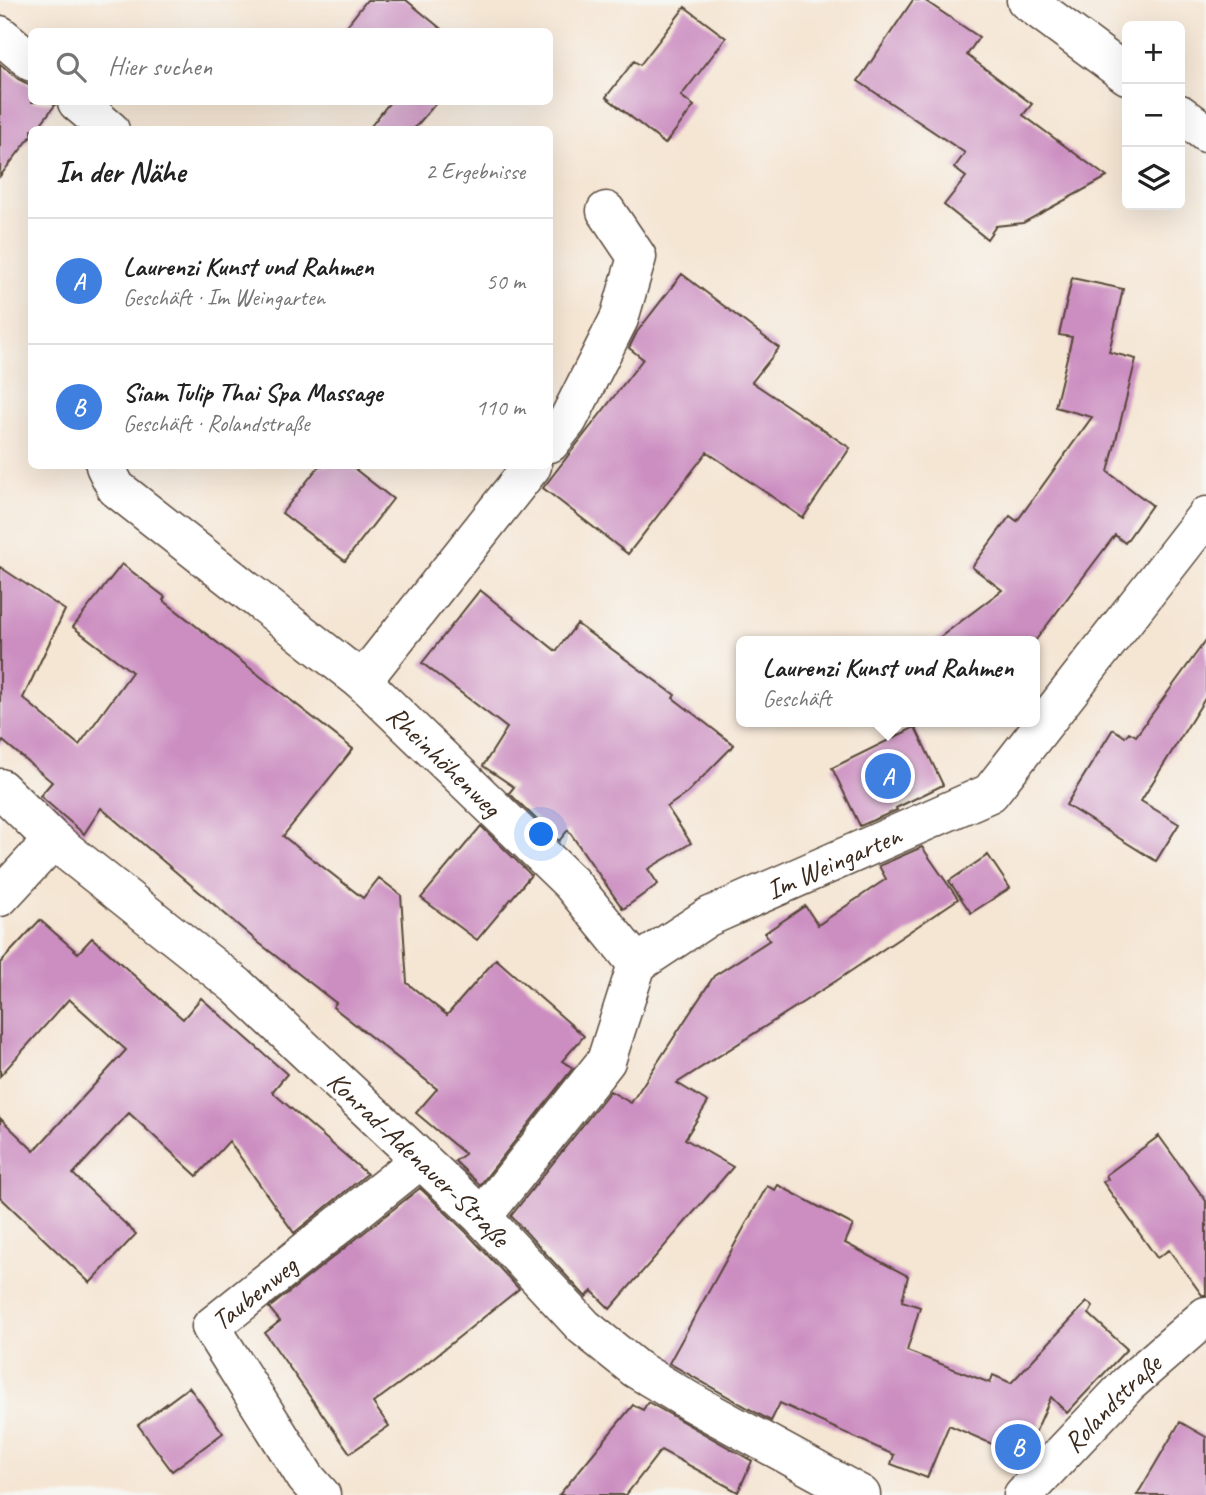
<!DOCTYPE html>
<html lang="de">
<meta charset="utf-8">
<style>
:root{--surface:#fff;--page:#f2f2f2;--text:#222;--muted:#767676;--line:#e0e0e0;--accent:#0b8043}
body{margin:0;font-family:Caveat,sans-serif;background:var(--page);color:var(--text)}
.controls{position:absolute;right:21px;top:21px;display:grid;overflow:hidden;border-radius:10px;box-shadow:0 7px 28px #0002}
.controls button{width:63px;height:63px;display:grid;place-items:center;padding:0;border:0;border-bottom:2px solid var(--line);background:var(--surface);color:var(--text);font:35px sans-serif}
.you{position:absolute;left:542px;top:835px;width:24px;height:24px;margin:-18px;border:5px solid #fff;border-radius:50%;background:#1a73e8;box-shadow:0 0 0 10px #1a73e833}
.badge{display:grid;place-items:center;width:46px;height:46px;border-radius:50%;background:var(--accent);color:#fff;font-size:23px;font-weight:700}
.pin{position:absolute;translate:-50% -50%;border:4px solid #fff;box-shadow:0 2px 7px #0006}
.popup{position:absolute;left:736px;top:636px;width:304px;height:91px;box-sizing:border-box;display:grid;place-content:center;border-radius:10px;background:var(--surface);filter:drop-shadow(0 2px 5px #0005);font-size:23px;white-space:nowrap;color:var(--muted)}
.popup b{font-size:26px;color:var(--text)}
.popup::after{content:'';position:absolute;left:50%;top:100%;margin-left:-14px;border:14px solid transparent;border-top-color:var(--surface)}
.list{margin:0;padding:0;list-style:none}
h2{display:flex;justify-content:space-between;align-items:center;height:91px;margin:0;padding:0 28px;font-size:30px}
h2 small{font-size:23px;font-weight:400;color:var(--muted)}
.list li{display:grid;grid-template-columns:46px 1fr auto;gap:21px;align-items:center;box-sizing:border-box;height:126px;padding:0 28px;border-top:2px solid var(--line)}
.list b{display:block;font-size:26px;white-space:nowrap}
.list p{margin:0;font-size:23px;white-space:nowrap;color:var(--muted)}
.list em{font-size:23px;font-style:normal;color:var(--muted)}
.icon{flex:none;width:38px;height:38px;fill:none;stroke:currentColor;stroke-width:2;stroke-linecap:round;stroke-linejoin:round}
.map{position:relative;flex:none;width:1206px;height:1495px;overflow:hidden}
.search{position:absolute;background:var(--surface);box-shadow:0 7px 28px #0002;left:28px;top:28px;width:525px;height:77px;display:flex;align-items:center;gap:18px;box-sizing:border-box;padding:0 24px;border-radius:10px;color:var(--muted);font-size:26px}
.panel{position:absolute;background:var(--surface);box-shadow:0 7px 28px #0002;left:28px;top:126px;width:525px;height:343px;border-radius:10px}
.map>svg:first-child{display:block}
.building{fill:#cc8ec1}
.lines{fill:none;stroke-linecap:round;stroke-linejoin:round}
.street-casing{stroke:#574639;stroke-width:41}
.street{stroke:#fff;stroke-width:38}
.labels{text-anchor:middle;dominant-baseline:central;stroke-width:5;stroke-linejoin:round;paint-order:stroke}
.street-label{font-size:28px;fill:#3b2a1e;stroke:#f6f6f2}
</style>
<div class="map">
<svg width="1206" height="1495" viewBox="0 0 1206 1495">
<rect width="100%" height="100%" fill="#f6f6f2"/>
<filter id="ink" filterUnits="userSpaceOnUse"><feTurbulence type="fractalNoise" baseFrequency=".0143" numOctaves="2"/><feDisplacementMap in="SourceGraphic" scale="14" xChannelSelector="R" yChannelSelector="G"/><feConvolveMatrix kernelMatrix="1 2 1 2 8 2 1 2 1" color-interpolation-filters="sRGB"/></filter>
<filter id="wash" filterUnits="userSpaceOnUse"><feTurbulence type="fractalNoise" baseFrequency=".00686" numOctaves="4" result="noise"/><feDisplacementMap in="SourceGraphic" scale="28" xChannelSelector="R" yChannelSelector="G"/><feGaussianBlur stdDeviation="1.57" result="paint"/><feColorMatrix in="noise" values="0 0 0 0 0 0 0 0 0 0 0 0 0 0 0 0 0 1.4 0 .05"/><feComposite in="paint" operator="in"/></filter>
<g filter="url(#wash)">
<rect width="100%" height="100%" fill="#f5e5d3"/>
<g id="blocks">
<path class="building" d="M367,0h39l39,32h-103z
M913,0h11l55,37 -12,18 65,49 -9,11 84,62 -84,46 -27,3 -9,13 -43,-34 22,-28 -12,-9 11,-15 -107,-72z
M685,7l41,31 -45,58 13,10 -29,38 -59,-47 28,-36 6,4z
M0,64l18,15 14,7v16h18l5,3 -19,25h-4v5l-32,41z
M390,102h47l-24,28h-45z
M682,274l97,74 -27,34 98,66 -47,70 -96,-66 -79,102 -85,-66 100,-129 -14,-11 8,-16z
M1072,278l51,11 -14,63 27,7 -28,113 44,33 -27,38 -10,-8 -80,106h-100l67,-51 -30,-23 38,-51 7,5 75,-104 -37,-10 17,-70 -13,-2z
M319,466h32l42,33 -48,62 -63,-48z
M122,564l43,33 -2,3 190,149 -70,87 80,62 16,-20 22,17 6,88 40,32 49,-56 88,77 -22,25 11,7 -93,117 -25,-24 10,-7 -49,-41 21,-24 -104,-82 3,-4 -77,-60 -158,-135 -17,26 -44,-38 12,-14 -49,-41 -3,5v-179l65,43 -42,88 56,47 53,-73 -59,-45z
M480,590l76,61 21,-27 98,71 -2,3 61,47 -47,48 -20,14 24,36 -43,26 10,15 -35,25 -55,-79 -9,11 -50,-48 5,-6 -31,-21 24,-38 -85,-65z
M1206,640v57l-65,104 38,23 -23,37 -90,-56 47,-76 12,8 4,-5 7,4z
M915,727l28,58 -47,23 1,2 -37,16 -28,-58z
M481,826l50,49 -54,65 -56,-42z
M922,847l36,52 -122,82 -159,102 31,19 -23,37 48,28 -123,142 -18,-18 -6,6 -75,-81 99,-125 21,12 83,-127 56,-36 -5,-7 40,-27 13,19 68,-46 -7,-13z
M988,855l22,33 -39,25 -22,-32z
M40,920l38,33 14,-15 91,81 18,-21 86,76 -15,18 95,82 -73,59 -65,-92 -32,35 -68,-63 -56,61 63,60 -46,49 -90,-86v-79l34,33 92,-101 -57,-51 -69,77v-113z
M1159,1136l47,65v94h-4l-33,-45 -12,8 -54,-76 5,-3 -2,-4z
M778,1185l75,40 -8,18 63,33 -6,25 18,6 -13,44 83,32 3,-8 18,8 76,-81 6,4 -4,8 38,35 -60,64 -16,-16 -27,61 -75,-33 -22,53 -36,-14 3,-9 -114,-52 -9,18 -102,-58 98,-177 8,4z
M420,1188l46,44 53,57 -101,81 -45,33 16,23 -39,27 -85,-120 15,-12 -11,-13z
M189,1387l34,46 -51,38 -34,-46z
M648,1402l104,59 -14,31 -77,-42 -35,45h-67l74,-90 10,5z
M1180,1422l26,15v58h-69z"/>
</g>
</g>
<g filter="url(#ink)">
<use href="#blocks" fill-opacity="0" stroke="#574639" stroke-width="2"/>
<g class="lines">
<g class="street-casing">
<g id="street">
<path d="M1026,0l101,75"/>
<path d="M0,35l32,27"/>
<path d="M77,102l33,28"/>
<path d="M1180,114l26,19"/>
<path d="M550,443l18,-23 51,-101 18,-62 -31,-46"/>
<path id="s1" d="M105,466l11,22 246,193 209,202 66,81"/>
<path d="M362,681l170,-215"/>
<path id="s2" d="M0,788l53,52 184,146 245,231 102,110 52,42 55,33 170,93"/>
<path d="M0,897l53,-57"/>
<path id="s3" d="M482,1217l124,-156 31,-97 71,-47 282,-124 216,-277"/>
<path id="s4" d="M321,1495l-15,-17 -95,-151 210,-168"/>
<path id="s5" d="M1023,1495l105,-111 78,-68"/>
</g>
</g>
<use href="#street" class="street"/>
</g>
</g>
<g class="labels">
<g class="street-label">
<text stroke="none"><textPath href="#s1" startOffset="452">Rheinhöhenweg</textPath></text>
<text stroke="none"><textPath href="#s3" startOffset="523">Im Weingarten</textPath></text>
<text stroke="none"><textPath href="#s2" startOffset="560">Konrad-Adenauer-Straße</textPath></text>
<text stroke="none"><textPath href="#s4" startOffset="256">Taubenweg</textPath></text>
<text stroke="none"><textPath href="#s5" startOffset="128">Rolandstraße</textPath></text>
</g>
</g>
</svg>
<div class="controls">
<button>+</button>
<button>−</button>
<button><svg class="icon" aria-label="layers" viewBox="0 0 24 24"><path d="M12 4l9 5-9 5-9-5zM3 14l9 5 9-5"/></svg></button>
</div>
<div class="you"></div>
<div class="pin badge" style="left:888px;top:776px;background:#3f7fe0">A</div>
<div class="popup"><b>Laurenzi Kunst und Rahmen</b>Geschäft</div>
<div class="pin badge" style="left:1018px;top:1447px;background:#3f7fe0">B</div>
<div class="search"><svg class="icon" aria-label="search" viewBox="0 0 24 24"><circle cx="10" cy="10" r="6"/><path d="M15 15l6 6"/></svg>Hier suchen</div>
<section class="panel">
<h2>In der Nähe<small>2 Ergebnisse</small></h2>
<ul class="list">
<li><span class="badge" style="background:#3f7fe0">A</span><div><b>Laurenzi Kunst und Rahmen</b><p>Geschäft · Im Weingarten</p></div><em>50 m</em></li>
<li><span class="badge" style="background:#3f7fe0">B</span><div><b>Siam Tulip Thai Spa Massage</b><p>Geschäft · Rolandstraße</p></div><em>110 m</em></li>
</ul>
</section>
</div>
